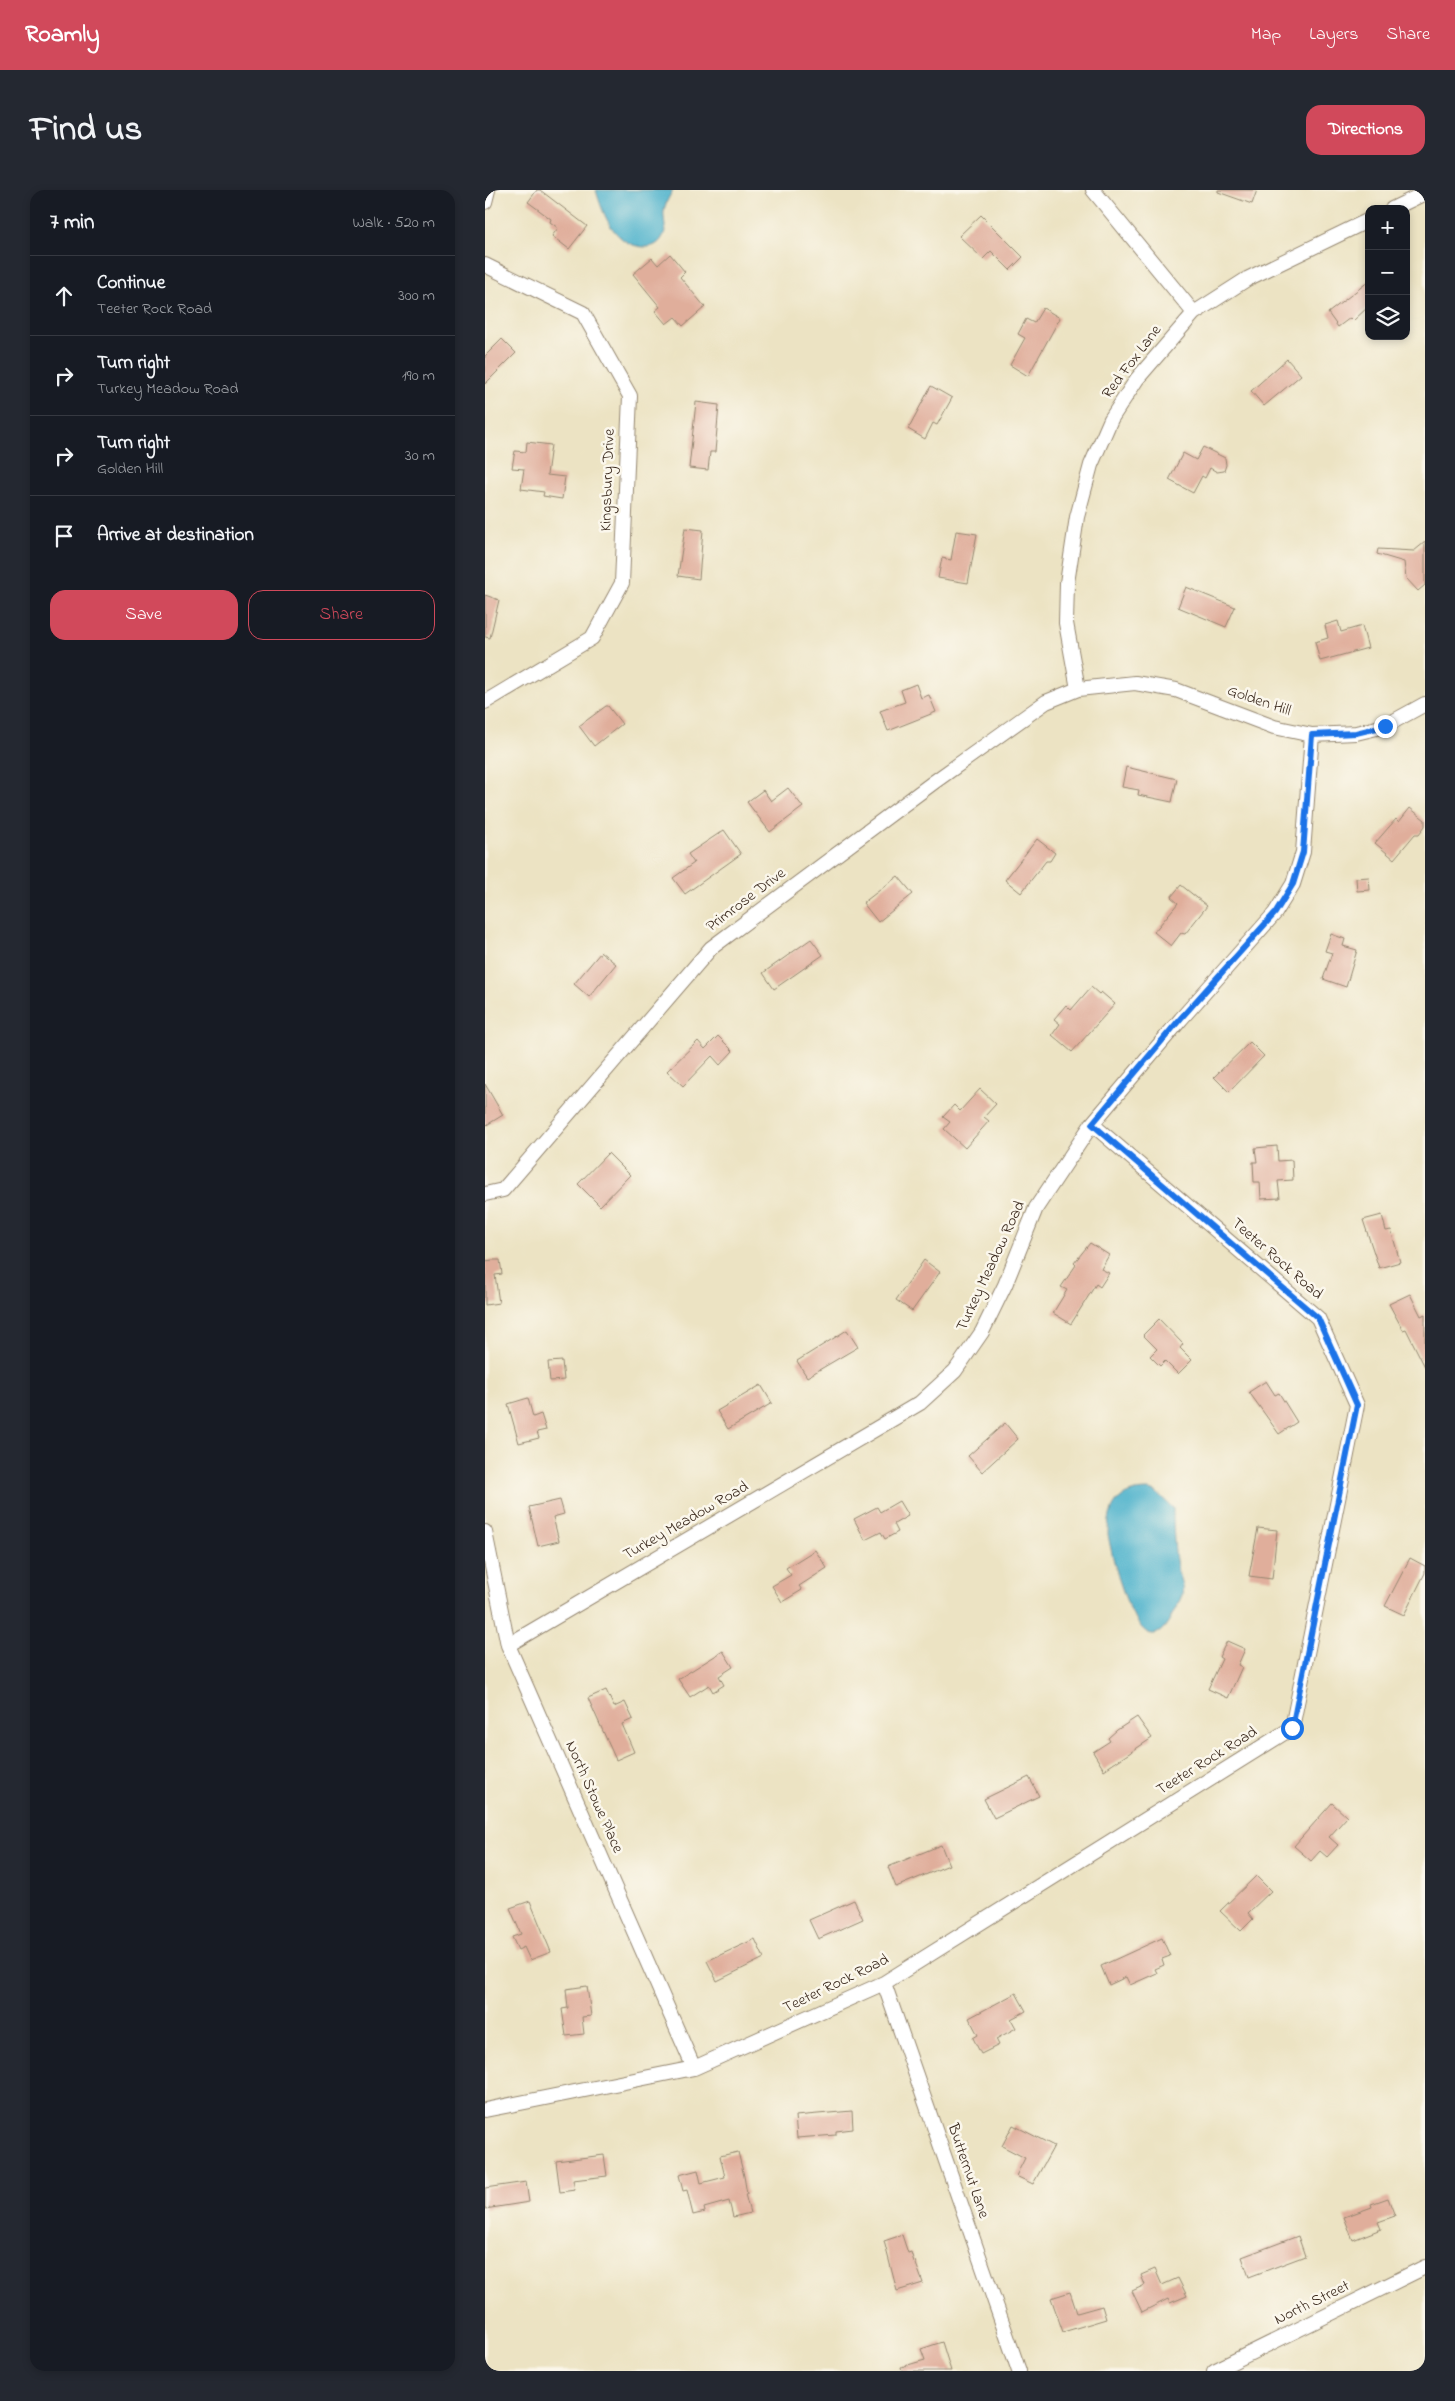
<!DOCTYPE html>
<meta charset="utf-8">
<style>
:root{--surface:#171b24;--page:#242831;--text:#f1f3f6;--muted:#9ea1a6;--line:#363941;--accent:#d1495b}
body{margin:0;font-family:"Indie Flower",sans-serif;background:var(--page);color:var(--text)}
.controls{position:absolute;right:15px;top:15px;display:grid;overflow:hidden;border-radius:10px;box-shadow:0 2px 8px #0003}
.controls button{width:45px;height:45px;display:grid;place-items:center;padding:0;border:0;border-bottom:1px solid var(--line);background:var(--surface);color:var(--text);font:25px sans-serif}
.stop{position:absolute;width:15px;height:15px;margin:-11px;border:4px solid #1a73e8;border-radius:50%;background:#fff}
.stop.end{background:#1a73e8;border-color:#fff;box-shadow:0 1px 5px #0008}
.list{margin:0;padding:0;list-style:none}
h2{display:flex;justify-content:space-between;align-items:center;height:65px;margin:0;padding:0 20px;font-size:21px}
h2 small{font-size:16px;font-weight:400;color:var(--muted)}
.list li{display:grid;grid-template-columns:32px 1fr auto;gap:15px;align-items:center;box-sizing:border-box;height:80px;padding:0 20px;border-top:1px solid var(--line)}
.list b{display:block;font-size:19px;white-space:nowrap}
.list p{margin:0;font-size:16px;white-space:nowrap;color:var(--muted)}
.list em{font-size:16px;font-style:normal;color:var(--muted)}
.actions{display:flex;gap:10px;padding:15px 20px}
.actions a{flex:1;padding:11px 0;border:1px solid var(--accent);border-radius:15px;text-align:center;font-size:18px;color:var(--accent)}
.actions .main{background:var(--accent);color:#fff}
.icon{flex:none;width:28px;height:28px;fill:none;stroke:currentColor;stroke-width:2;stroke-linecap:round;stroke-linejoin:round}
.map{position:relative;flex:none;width:940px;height:2181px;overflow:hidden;border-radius:15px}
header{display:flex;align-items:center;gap:30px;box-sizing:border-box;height:70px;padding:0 25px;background:var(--accent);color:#fff}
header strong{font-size:24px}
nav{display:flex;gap:28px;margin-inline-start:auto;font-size:18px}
.intro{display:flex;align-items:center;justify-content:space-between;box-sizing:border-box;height:120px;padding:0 30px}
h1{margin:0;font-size:35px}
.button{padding:12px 22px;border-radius:15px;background:var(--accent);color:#fff;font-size:18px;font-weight:700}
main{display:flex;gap:30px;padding:0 30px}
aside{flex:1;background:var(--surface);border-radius:15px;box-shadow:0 2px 8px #0003}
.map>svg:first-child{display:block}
.water{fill:#4db2cc;stroke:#446e75}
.building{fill:#e0ae9b}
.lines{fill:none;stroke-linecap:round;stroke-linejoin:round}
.street-casing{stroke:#948670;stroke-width:16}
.street{stroke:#fff;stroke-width:14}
.route{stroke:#1a73e8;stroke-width:6}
.labels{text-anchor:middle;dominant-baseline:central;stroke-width:5;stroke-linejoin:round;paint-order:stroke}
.street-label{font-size:16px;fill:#3b2a1e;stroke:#fbf7ec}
</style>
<header>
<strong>Roamly</strong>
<nav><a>Map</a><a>Layers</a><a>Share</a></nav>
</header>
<div class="intro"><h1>Find us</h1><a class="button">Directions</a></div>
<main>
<aside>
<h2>7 min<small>Walk · 520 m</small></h2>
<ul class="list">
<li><svg class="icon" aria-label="ahead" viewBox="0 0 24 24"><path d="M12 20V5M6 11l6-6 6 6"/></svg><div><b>Continue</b><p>Teeter Rock Road</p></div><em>300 m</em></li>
<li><svg class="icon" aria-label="right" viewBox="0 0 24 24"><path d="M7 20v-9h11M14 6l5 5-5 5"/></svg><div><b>Turn right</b><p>Turkey Meadow Road</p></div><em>190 m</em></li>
<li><svg class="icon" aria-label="right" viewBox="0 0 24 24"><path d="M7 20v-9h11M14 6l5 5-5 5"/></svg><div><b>Turn right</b><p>Golden Hill</p></div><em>30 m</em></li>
<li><svg class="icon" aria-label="arrive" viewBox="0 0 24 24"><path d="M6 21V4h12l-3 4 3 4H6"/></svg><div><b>Arrive at destination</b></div></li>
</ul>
<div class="actions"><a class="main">Save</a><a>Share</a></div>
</aside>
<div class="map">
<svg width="940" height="2181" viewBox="0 0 940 2181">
<rect width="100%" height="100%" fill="#fbf7ec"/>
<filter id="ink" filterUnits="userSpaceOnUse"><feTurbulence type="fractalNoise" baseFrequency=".02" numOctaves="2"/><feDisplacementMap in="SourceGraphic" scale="10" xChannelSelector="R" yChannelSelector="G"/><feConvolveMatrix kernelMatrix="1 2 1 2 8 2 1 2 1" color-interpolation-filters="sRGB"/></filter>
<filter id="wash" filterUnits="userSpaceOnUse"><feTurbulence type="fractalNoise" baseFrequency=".0096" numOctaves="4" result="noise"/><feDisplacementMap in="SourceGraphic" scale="20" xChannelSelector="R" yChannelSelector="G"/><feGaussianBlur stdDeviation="1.12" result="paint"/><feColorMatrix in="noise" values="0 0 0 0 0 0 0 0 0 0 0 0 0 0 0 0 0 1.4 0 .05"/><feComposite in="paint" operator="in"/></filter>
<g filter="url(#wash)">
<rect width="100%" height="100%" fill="#ece3c3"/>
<path class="water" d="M111,0h77c-4,7 -8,14 -9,21 -1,9 4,19 -2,27 -3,6 -10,9 -16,9 -31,0 -43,-32 -50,-57z
M663,1300l8,2 17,16c0,21 1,44 5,64 2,8 6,15 4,23 -3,8 -8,16 -12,24 -31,57 -59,-65 -62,-85 0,-28 10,-44 40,-44z"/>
<g id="blocks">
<path class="building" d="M52,0h3l47,36 -18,23 -17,-13 6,-8 -8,-6 1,-3 -23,-17z
M733,0h39l-5,14 -34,-12z
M496,25l42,42 -13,13 -19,-19 -8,8 -24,-23z
M185,64l15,18 -5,5 25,30 -22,19 -8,-9 -9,7 -11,-13 5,-4 -27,-33 19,-16 6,7z
M884,91v25l-16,15 -3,-3 -12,9 -10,-14z
M558,118l17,10 -32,58 -18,-11 15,-27 -7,-4 8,-15 8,4z
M17,149l14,14 -31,31v-28z
M802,169l14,16 -37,31 -13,-15z
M446,196l21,12 -15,27 -4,-2 -8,16 -17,-10z
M211,212l23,3 -4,47h-5l-2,18 -19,-2z
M42,252l24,3 -4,30 18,2 -3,22 -19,-3 1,-4 -23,-3 3,-20 -12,-1 2,-12 1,-5 11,1z
M718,257l22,11 1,7 -2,6 -7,1 -7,-4 -5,10 -3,-2 -9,17 -24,-13 14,-27 13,7z
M200,338l18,2 -4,49 -21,-3z
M471,341l21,3 -9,49 -30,-5 4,-20 9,2z
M940,352v43l-7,6 -12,-13 -2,-16 -27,-8 1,-5 36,2z
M701,397l49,20 -9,20 -48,-20z
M0,405l14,5 -9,38 -5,-1z
M853,431l3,11 21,-6 6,22 -48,13 -5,-19 13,-4 -3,-13z
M431,494l5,14 8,-3 7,17 -48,19 -8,-20 25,-9 -4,-12z
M121,516h2l14,18 -28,22 -15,-20z
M641,577l51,12 -5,23 -34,-7 1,-5 -17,-3z
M303,598l15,19 -33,25 -23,-30 16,-12 8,11z
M925,618l15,12v6l-6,8h-4l-21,25 -19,-16 21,-24 3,3z
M239,640l17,24 -56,40 -12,-16 21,-15 -6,-9z
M552,649l18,14 -5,8h-4l-25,32 -16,-13z
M413,686l15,18 -35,28 -15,-19z
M884,687l1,13 -13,1 -1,-13z
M696,695l26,21 -22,28 -4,-1 -10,13 -17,-14 24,-29 -7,-6z
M846,744l14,5 -2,7 14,4 -11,37 -23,-8 9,-26 -7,-2z
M326,749l12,16 -49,34 -11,-16z
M116,762l15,12 -27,33 -15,-13z
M606,797l8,7 2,-2 14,12 -43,48 -20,-17 8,-11 -6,-5 12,-14 5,5z
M233,846l15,15 -13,14 -8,-9 -29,30 -16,-15 31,-30 7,8z
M765,852l14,14 -35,36 -15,-15z
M0,894l18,31 -18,11z
M495,899l16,15 -12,13 5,4 -24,27 -21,-19 6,-7 -7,-5 11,-12 6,6z
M792,956l1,15 14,-1 1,20 -15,1 2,17 -19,1 -1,-17h-6l-1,-20h4l-2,-14z
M123,963l22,22 -30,31 -22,-22z
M897,1025l4,16 5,-1 9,32 -21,6 -16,-48z
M605,1053l19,12 -8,14 8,4 -9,14 -4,-3 -25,40 -18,-11 14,-23 -6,-3 15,-22 -2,-2z
M8,1070h7l2,14 -7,1 4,28 -14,2v-44z
M439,1070l16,12 -28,39 -16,-11z
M925,1104l11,22 4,-2v53l-19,-38 -3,1 -14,-26z
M674,1129l24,25 -3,4 12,12 -14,14 -13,-13 -5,5 -10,-10 7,-7 -14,-14z
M362,1140l11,17 -51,30 -10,-16z
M77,1171l2,19 -14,1 -2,-19z
M781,1191l9,14 4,-2 18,29 -18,12 -30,-42z
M276,1195l11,18 -44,26 -11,-18z
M43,1208l5,19 8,-3 5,16 -9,2 2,6 -20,5 -11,-39z
M520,1233l13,16 -36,33 -14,-16z
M75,1310l4,14 -11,3 6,24 -21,5 -9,-39z
M414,1311l9,15 -14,8 4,8 -13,7 -4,-7 -16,8 -11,-21 23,-12 3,5z
M773,1338l19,2 -5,49 -23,-3z
M330,1360l12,18 -28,18 3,4 -20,12 -10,-16 19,-11 -5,-7z
M925,1368l15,8v7l-21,42 -19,-9z
M742,1451l18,8 -7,16 4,2 -14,31 -20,-9 14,-30 -3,-2z
M238,1461l10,16 -14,9 5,9 -11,7 -4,-7 -19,12 -12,-18z
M121,1500l8,17 11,-5 8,17 -11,5 12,28 -18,8 -28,-62z
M652,1527l15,21 -48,32 -11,-18 17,-11 -2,-3 9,-8z
M544,1587l10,19 -45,22 -10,-19z
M847,1613l15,14 -18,20 9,8 -11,12 -7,-6 -9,10 -17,-15z
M456,1655l8,20 -53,22 -8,-20z
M771,1686l15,15 -23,22 5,6 -12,12 -21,-20z
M369,1710l9,19 -45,20 -9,-19z
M45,1711l21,51 -21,8 -6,-13 -6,3 -6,-13 9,-3 -11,-26z
M677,1748l8,18 -8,3 2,6 -9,4 2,4 -27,12 -4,-8 -17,8 -8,-19z
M270,1749l9,19 -47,23 -10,-20z
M102,1796l4,30 -9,1 2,17 -18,2 -4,-27 6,-1 -2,-19z
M531,1803l10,18 -15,8 5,9 -20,11 3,6 -18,9 -8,-16 5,-3 -9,-17z
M367,1921l1,18 -17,2v4l-39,3 -2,-22z
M528,1935l41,21 -21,38 -17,-8 9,-18 -23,-12z
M253,1962l6,24 3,18h-2l5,19 -17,4 -4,-16 -25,7 1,4 -12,3 -6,-25 -4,1 -4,-16 19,-5 3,13 24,-6 -5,-21z
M119,1965l3,21 -34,4 2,10 -15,2 -4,-31z
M41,1992l3,20 -44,7v-21z
M903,2008l7,18 -17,6 3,7 -28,11 -9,-23 28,-10 -1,-3z
M417,2045l6,18 3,-1 3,10 1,-1 8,22 -26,8 -13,-50z
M813,2046l7,20 -56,21 -7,-20z
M670,2079l7,16 16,-7 9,18 -17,7 -2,-4 -26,13 -10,-21 13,-6 -4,-10z
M585,2102l7,21 25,-7 4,13 -43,13 -12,-34z
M457,2152l9,29h-49l-1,-4 24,-7 -4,-11z"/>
</g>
</g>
<g filter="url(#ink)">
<use href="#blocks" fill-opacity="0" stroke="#948670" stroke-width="1"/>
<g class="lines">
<g class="street-casing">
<path id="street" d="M608,0l101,123
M0,12l3,-12
M907,19l33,-16
M0,75l98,48 47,83 -8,187 -30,55 -107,64
M593,499l-12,-66 1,-40 10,-66 14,-52 20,-46 26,-40 57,-66 53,-34 122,-59
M0,1004l18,-4 208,-242 223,-166 112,-80 32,-13 57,-6 41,7 98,37 38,8 44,-2 29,-7 40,-22
M0,1342l23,113 186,423
M23,1455l412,-242 35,-32 27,-39 23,-47 31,-77 56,-84 89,-105 94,-106 18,-29 10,-32 9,-117
M399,1793l135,388
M0,1920l209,-42 190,-85 408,-255 65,-323 -39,-87 -226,-194
M729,2181l211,-104"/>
</g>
<use href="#street" class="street"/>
</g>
</g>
<g class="lines" filter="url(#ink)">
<path class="route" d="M807,1538l65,-323 -39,-87 -226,-194 89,-106 94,-105 18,-29 10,-32 9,-117 44,-2 29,-7"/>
</g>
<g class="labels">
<g class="street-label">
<text transform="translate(647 172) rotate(-53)">Red Fox Lane</text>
<text transform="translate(123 290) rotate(-88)">Kingsbury Drive</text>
<text transform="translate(774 511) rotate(19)">Golden Hill</text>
<text transform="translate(261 710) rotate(-37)">Primrose Drive</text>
<text transform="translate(792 1069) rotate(41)">Teeter Rock Road</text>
<text transform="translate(506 1076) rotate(-65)">Turkey Meadow Road</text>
<text transform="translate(201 1331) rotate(-30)">Turkey Meadow Road</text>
<text transform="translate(722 1571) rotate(-32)">Teeter Rock Road</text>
<text transform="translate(109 1607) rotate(66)">North Stowe Place</text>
<text transform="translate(351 1794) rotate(-26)">Teeter Rock Road</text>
<text transform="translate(483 1981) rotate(71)">Butternut Lane</text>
<text transform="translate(827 2113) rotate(-26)">North Street</text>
</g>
</g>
</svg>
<div class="controls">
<button>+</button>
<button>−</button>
<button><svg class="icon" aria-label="layers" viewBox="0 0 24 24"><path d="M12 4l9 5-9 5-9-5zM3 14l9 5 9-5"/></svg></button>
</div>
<div class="stop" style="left:807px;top:1538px"></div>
<div class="stop end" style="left:900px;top:536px"></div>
</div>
</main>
